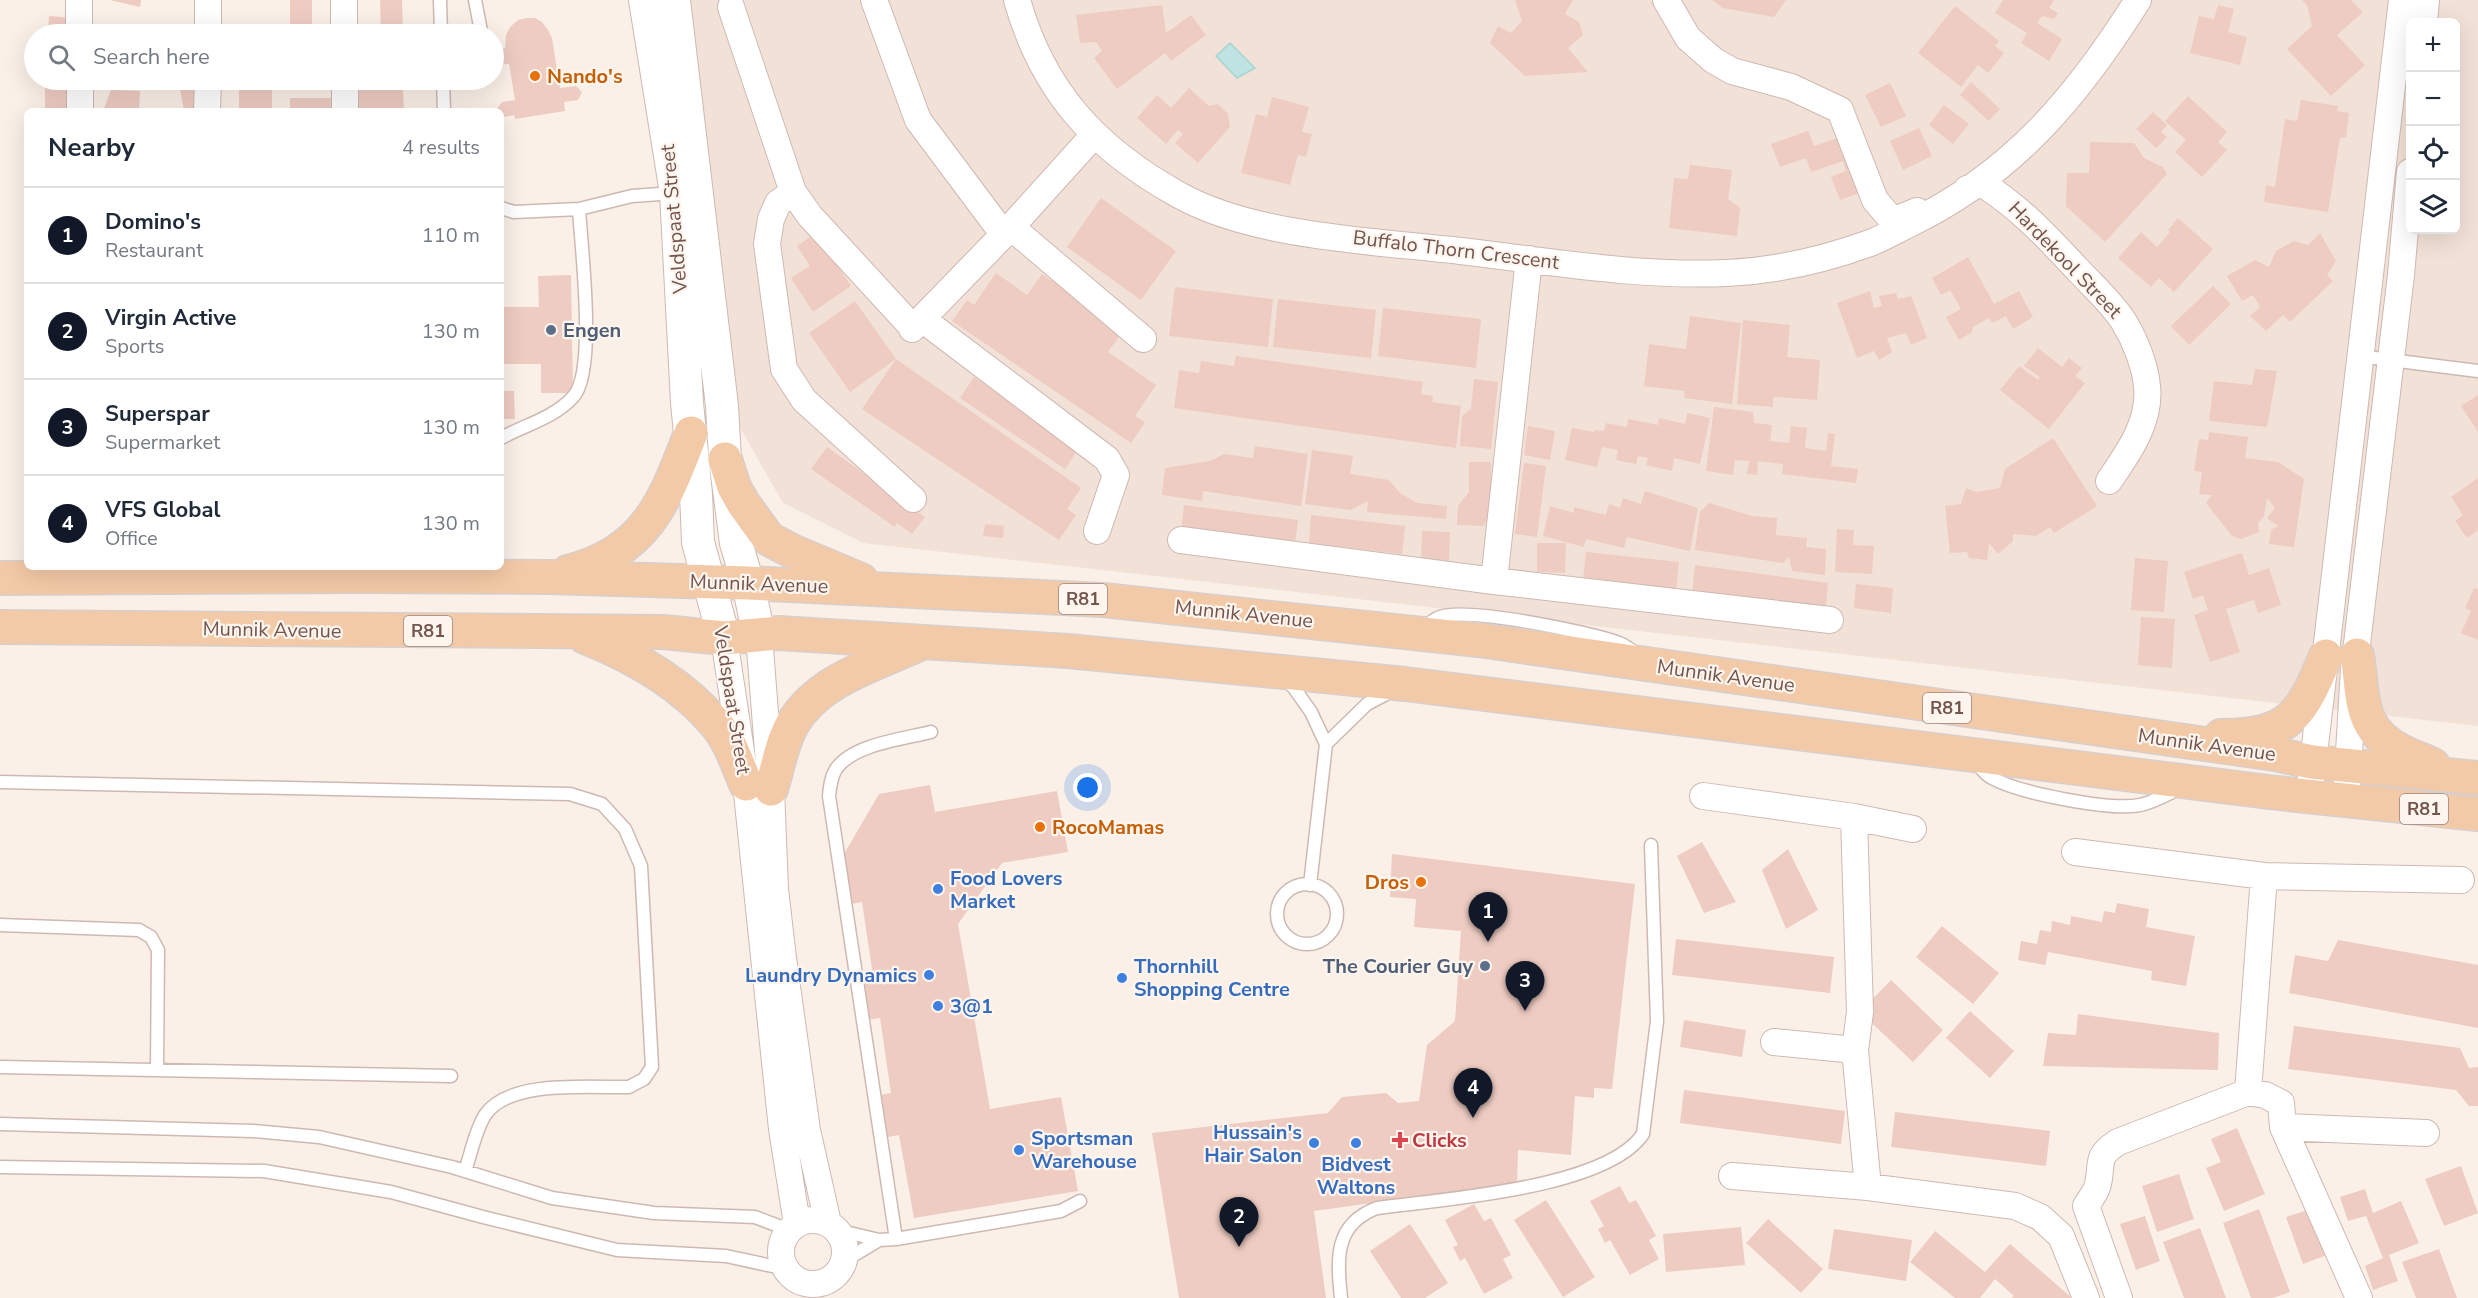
<!DOCTYPE html>
<meta charset="utf-8">
<style>
:root{--surface:#fff;--page:#f2f2f3;--text:#1f2937;--muted:#747a83;--line:#e0e1e3;--accent:#111827}
body{margin:0;font-family:"Nunito Sans",sans-serif;background:var(--page);color:var(--text)}
.controls{position:absolute;right:18px;top:18px;display:grid;overflow:hidden;border-radius:9px;box-shadow:0 6px 24px #0002}
.controls button{width:54px;height:54px;display:grid;place-items:center;padding:0;border:0;border-bottom:2px solid var(--line);background:var(--surface);color:var(--text);font:30px sans-serif}
.you{position:absolute;left:1088px;top:788px;width:21px;height:21px;margin:-15px;border:4px solid #fff;border-radius:50%;background:#1a73e8;box-shadow:0 0 0 9px #1a73e833}
.badge{display:grid;place-items:center;width:39px;height:39px;border-radius:50%;background:var(--accent);color:#fff;font-size:20px;font-weight:700}
.pin{position:absolute;translate:-50% -50px;filter:drop-shadow(0 2px 3px #0008)}
.pin::after{content:'';position:absolute;top:32px;width:21px;height:18px;background:inherit;clip-path:polygon(0 0,100% 0,50% 100%)}
.list{margin:0;padding:0;list-style:none}
h2{display:flex;justify-content:space-between;align-items:center;height:78px;margin:0;padding:0 24px;font-size:26px}
h2 small{font-size:20px;font-weight:400;color:var(--muted)}
.list li{display:grid;grid-template-columns:39px 1fr auto;gap:18px;align-items:center;box-sizing:border-box;height:96px;padding:0 24px;border-top:2px solid var(--line)}
.list b{display:block;font-size:22px;white-space:nowrap}
.list p{margin:0;font-size:20px;white-space:nowrap;color:var(--muted)}
.list em{font-size:20px;font-style:normal;color:var(--muted)}
.icon{flex:none;width:33px;height:33px;fill:none;stroke:currentColor;stroke-width:2;stroke-linecap:round;stroke-linejoin:round}
.map{position:relative;flex:none;width:2478px;height:1298px;overflow:hidden}
.search{position:absolute;background:var(--surface);box-shadow:0 6px 24px #0002;left:24px;top:24px;width:480px;height:66px;display:flex;align-items:center;gap:15px;box-sizing:border-box;padding:0 21px;border-radius:33px;color:var(--muted);font-size:22px}
.panel{position:absolute;background:var(--surface);box-shadow:0 6px 24px #0002;left:24px;top:108px;width:480px;height:462px;border-radius:9px}
.map>svg:first-child{display:block}
.residential{fill:#f2e1d7;fill-rule:evenodd}
.water{fill:#bee3e2;stroke:#a5d4d3;stroke-width:1.5}
.building{fill:#eeccc2}
.lines{fill:none;stroke-linecap:round;stroke-linejoin:round}
.service-casing{stroke:#ceb9b2;stroke-width:15}
.minor-casing{stroke:#ceb9b2;stroke-width:28}
.tertiary-casing{stroke:#ceb9b2;stroke-width:34}
.primary-casing{stroke:#d8cfcd;stroke-width:36}
.service{stroke:#fff;stroke-width:12}
.minor{stroke:#fff;stroke-width:26}
.tertiary{stroke:#fff;stroke-width:32}
.primary{stroke:#f3caa7;stroke-width:33}
.food-dot{fill:#e8710a;stroke:#fef5ee;stroke-width:2}
.service-dot{fill:#5c6f8a;stroke:#fef5ee;stroke-width:2}
.shop-dot{fill:#3f7fe0;stroke:#fef5ee;stroke-width:2}
.health-dot{fill:#e0444e;stroke:#fef5ee;stroke-width:2}
.labels{text-anchor:middle;dominant-baseline:central;stroke-width:4.5;stroke-linejoin:round;paint-order:stroke}
.shield{fill:#fef5ee;stroke:#9d857e;stroke-width:1.5}
.shield-label{font-size:18px;font-weight:bold;fill:#73554e}
.food-label{font-size:20px;font-weight:bold;fill:#c56008;stroke:#fef5ee;text-anchor:start}
.street-label{font-size:20px;fill:#73554e;stroke:#fef5ee}
.service-label{font-size:20px;font-weight:bold;fill:#4e5e75;stroke:#fef5ee;text-anchor:start}
.shop-label{font-size:20px;font-weight:bold;fill:#366cbe;stroke:#fef5ee;text-anchor:start}
.health-label{font-size:20px;font-weight:bold;fill:#be3a42;stroke:#fef5ee;text-anchor:start}
</style>
<div class="map">
<svg width="2478" height="1298" viewBox="0 0 2478 1298">
<rect width="100%" height="100%" fill="#fbf0e8"/>
<path class="residential" d="M687,0h1791v726l-1615,-183 -80,-40 -52,-91zM2410,22h46v208h-46z"/>
<path class="water" d="M1230,43l25,25 -18,10 -21,-22z"/>
<path class="building" d="M110,0h31l-1,7z
M290,0h22v34h-22z
M380,0h22l1,34h-22z
M1515,0h58l-8,14 14,8 4,13 -15,13 20,24 -63,4 -35,-33 8,-17 13,7 11,-12z
M1712,0h74l-12,17 -51,-9z
M2003,0h51l-5,8 9,5 -4,6 -12,-3 -5,7 25,16 -13,22 -28,-18 6,-10 -32,-20z
M2302,0h49l12,12 -26,23 28,30 -34,31 -44,-47 25,-23 -5,-21z
M1162,5l4,28 25,-18 15,20 -35,26 -6,-8 -48,36 -23,-31 8,-7 -6,-9 -16,1 -4,-28z
M2218,5l16,4 -6,23 19,5 -7,28 -50,-12 9,-37 15,3z
M1955,6l44,35 -4,5 9,7 -16,20 -10,-8 -17,22 -43,-34z
M49,16l24,2 -2,16h-23z
M526,18h9l7,4 6,8 4,8 8,50 16,-2 6,6 -4,8 -14,2 1,9 -50,8 -1,-4 -10,2 -3,-2v-4l-5,-1 6,-8 13,-2 -6,-36 -15,1v-15l11,-2 1,-13 4,-8 8,-7z
M202,29v5h-25v-4z
M45,80l25,2 1,29h-26z
M1971,82l29,27 -11,12 -29,-26z
M1890,83l16,33 -25,11 -16,-32z
M203,85l4,26h-23l-4,-22z
M1189,88l20,18 9,-2 10,10 2,13 -32,36 -23,-20 8,-9 -5,-4 -12,14 -29,-26 20,-23 14,13z
M239,89h33v22h-33z
M403,89l1,22h-51l-1,-21z
M111,90l29,1 -1,20h-36z
M2188,96l39,36 -9,10 9,8 -25,27 -27,-25 11,-12 -21,-19z
M1272,97l37,10 -7,25 10,2 -6,23 -8,-2 -8,30 -49,-12 15,-59 11,3z
M290,98h51v13h-51z
M2301,100l37,6 -1,5 12,2 -3,24 -6,1 -12,74 -64,-10 2,-17 9,2 10,-68 12,2z
M1944,105l25,19 -16,20 -24,-19z
M2153,112l14,13 -6,7 6,5 -11,11 -20,-19z
M1919,128l13,28 -29,14 -13,-29z
M1808,131l6,15 32,-11 21,55 -27,10 -9,-23 15,-6 -3,-10 -32,11 -5,-14 -26,9 -9,-23z
M2090,142l44,1 10,15 19,9 4,7 -62,68 -39,-36 1,-33h22z
M1690,165l42,5 -4,29 12,9 -3,28 -68,-8 5,-50 14,1z
M1101,198l75,53 -35,49 -74,-53z
M2178,218l35,31 -39,43 -15,-14 -8,9 -33,-29 23,-26 16,15 13,-15 -2,-2z
M816,233l35,53 -38,26 -22,-34 19,-12 -13,-20z
M2320,233l16,28 -9,14 6,6 -43,41 -7,-7 -17,16 -16,-15 10,-9 -7,-12 -11,6 -15,-25 28,-16 14,7 7,-16 18,-10 14,4z
M1968,257l26,47 25,-13 14,26 -20,12 -7,-13 -14,7 -3,-5 -16,9 -1,5 -13,8 -13,-23 15,-8 -11,-19 -9,5 -9,-17z
M996,273l31,22 15,-21 82,56 -16,22 48,33 -21,31 10,6 -14,21 -179,-122 15,-21 7,5z
M571,275l2,118h-32v-29h-40v-57h38l-1,-31z
M2213,286l18,18 -42,41 -18,-19z
M1175,287l98,12 -5,48 -99,-11z
M1870,291l4,17 8,-2 -3,-10 17,-3 2,6 13,-3 16,42 -16,7 -5,-12 -19,5 5,14 -13,8 -5,-9 -17,7 -20,-55z
M1278,299l98,11 -5,48 -98,-11z
M855,301l41,58 -46,33 -41,-59z
M1383,308l98,11 -5,49 -98,-12z
M1690,316l51,7 -9,81 -48,-6 1,-7 -41,-5 5,-42 37,5z
M1743,320l47,5 -3,32 33,3 -3,40 -44,-3v10l-36,-3z
M2038,348l24,19 7,-9 13,10 -7,8 10,7 -36,46 -49,-39 19,-24 19,14 2,-3 -16,-11z
M1236,356l187,26 -2,12 12,2 -1,6 29,4 -5,42 -282,-40 5,-38 20,3 2,-12 33,5z
M896,359l185,129 -14,21 9,6 -17,25 -197,-131z
M2255,369l22,2 -10,56 -58,-6 5,-40 38,4z
M974,377l105,71 -14,21 -105,-71z
M1474,379l24,3 -7,67 -31,-3 2,-30 9,-7z
M501,391h13l1,28h-14z
M2478,395v37l-17,-26z
M1714,407l39,5 1,11 18,2 -2,16 19,2 2,-17 16,2 -2,20 21,3 2,-18 7,1 -4,32 27,3 -2,14 -74,-9 1,-10 -25,-3 -1,14 -10,-1 2,-13 -14,-1 -2,15 -27,-4z
M1687,413l23,5 -10,46 -26,-6 -2,13 -26,-6 2,-7 -10,-2 -2,8 -20,-4 2,-10 -16,-3 -5,20 -32,-7 7,-32 22,4 1,-2 9,1 2,-8 21,4 1,-8 30,6 1,-7 26,6z
M1528,426l27,5 -5,29 -26,-5z
M2209,432l39,5 -3,21 33,4 26,17 -10,68 -25,-3 2,-14 7,-4 -11,-8 8,-10 -8,-10 -3,18 -6,7 1,9 -18,7 -9,-3 -26,-33 6,-8 -13,-1 3,-22 -8,-1 5,-32 9,1z
M2053,438l44,68 -43,27 -4,-6 -14,9 -23,-2v7l-15,13 -9,-11 -2,17 -18,-2 -2,-6 -17,1 -5,-47 16,-2 5,-16 10,4 24,-4 5,-19z
M1255,446l53,8 -7,52 -98,-15 -1,10 -40,-6 3,-27 45,-7 14,-7 29,4z
M827,447l98,70 -13,17 -15,-11 -2,4 -84,-58z
M1312,450l41,6 -3,18 39,6 11,13 17,10 30,3 -1,13 -79,-7 1,-11 -17,9 -46,-6z
M1469,462h22v47l-7,17 -27,-1 1,-19 11,-14z
M1524,463l22,3 -9,71 -22,-3z
M2478,478v52l-11,8 -12,-17 8,-6 -12,-18z
M1645,491l53,17 -8,43 -63,-14 -3,11 -38,-9 -2,8 -41,-11 7,-30 24,7v-6l32,8 3,-11 11,4 3,-10 18,6z
M1709,503l43,13 25,2 -1,17 31,3 -1,9 20,2 -1,26 -33,-4 -3,-14 -6,6 -88,-13 5,-38z
M1184,505l114,15 -3,24 -114,-10z
M1311,515l94,11 -3,28 -93,-11z
M985,524l19,2 -1,12 -20,-2z
M1837,529l17,1 -1,15 21,1 -2,28 -37,-2z
M1422,531l28,1 -1,30 -28,-1z
M1537,543h29l-1,30 -28,-1z
M1586,552l93,10 -3,28 -93,-10z
M2242,553l7,22 20,-7 12,37 -23,8 -4,-13 -28,9 14,43 -30,10 -16,-47 14,-5 -5,-15 -10,4 -9,-27z
M2135,558l33,3 -4,51 -33,-2z
M1695,565l133,18 -2,23 -134,-12z
M1856,584l37,4 -2,25 -37,-5z
M2474,588l4,1v51l-17,-7 10,-22 -6,-3z
M2141,617l34,2 -3,49 -34,-3z
M930,785l5,27 122,-21 11,61 -66,11 -44,61 32,185 71,-12 17,94 -164,27 -15,-83 -11,2 -7,-42 10,-2 -11,-75 -14,2 -6,-43 13,-1 -11,-74 -11,2 -7,-50 35,-60z
M1702,842l34,60 -32,11 -27,-57z
M1788,849l30,61 -32,19 -24,-59z
M1392,854l243,30 -23,205 -18,-1v10l-19,-2 -4,59 -53,-5 -1,33 -203,28 12,87h-147l-27,-165 176,-20 14,-16 44,-4 12,10 21,-2 8,-56 28,-24 6,-90 -47,-4 2,-28 -26,-2z
M2117,903l32,6 -3,18 49,9 -9,50 -35,-6 1,-9 -104,-19 -3,13 -27,-5 3,-19 16,3 3,-14 11,2 1,-11 18,4 1,-9 31,6 2,-11 11,2z
M1942,926l57,47 -26,31 -57,-47z
M1676,939l158,18 -4,36 -158,-18z
M2338,940l140,25v63l-189,-35 6,-38 33,6z
M1891,980l52,50 -30,32 -53,-50z
M1970,1011l44,40 -24,27 -44,-40z
M2078,1014l141,19 -1,37 -175,-4 5,-33 28,2z
M1684,1020l62,10 -4,27 -62,-10z
M2294,1026l166,22 9,20 9,-1v39h-9l-13,-16 -168,-21z
M1684,1090l161,21 -4,33 -161,-21z
M1895,1112l155,19 -4,35 -155,-19z
M2237,1128l28,66 -41,17 -18,-43 15,-6 -10,-23z
M2461,1166l17,47 -34,13 -19,-47z
M2179,1174l15,45 -37,13 -15,-46z
M1620,1186l9,17 7,-3 20,36 -7,4 10,19 -29,16 -20,-35 -5,3 -7,-14 6,-3 -14,-25z
M2365,1189l8,24 28,-12 18,42 -30,12 9,26 -25,9 -8,-24 18,-8 -17,-42 -18,5 -8,-24z
M1546,1200l49,77 -32,20 -49,-77z
M1474,1204l10,17 7,-3 20,37 -8,4 10,19 -29,16 -19,-36 -5,3 -7,-14 5,-2 -13,-25z
M2259,1209l31,83 -17,6h-22l-28,-75z
M2311,1209l16,46 -24,9 -17,-47z
M2145,1216l15,45 -24,9 -16,-46z
M1768,1219l55,50 -22,24 -55,-50z
M1410,1224l38,59 -23,15h-24l-31,-47z
M1741,1227l4,38 -79,7 -3,-38z
M2200,1228l26,70h-42l-21,-56z
M1834,1229l78,11 -6,41 -78,-12z
M1935,1231l50,41 25,-28 62,54h-61l3,-2 -19,-17 -15,19h-25l-45,-36z
M2439,1249l18,49h-41l-14,-36z"/>
<g class="lines">
<g class="service-casing">
<path id="service" d="M440,0l1,34
M475,0l6,31
M443,80l1,31
M501,208l13,4 65,-3 53,-13 42,-3
M2359,356l119,15
M501,438c24,-13 53,-20 72,-41 24,-25 8,-151 6,-188
M1425,627c4,-3 10,-9 15,-10 27,-10 150,15 179,26 6,2 11,6 16,10
M1285,679l9,9 17,24 15,32 -16,141
M1326,744l41,-40 25,-13
M1976,762c4,5 9,13 16,16 27,15 118,33 148,27 14,-3 26,-10 38,-16
M0,782l570,12 32,10 23,25 16,37 11,201 -8,12 -15,8c-39,1 -120,-8 -144,28 -10,16 -14,39 -20,56
M1277 914a30 30 0 1 1 60 0a30 30 0 1 1-60 0Z
M0,925l139,5 12,7 7,13 -1,120
M0,1067l451,9
M0,1124l253,7 66,6 133,30 100,31 102,15 101,4 34,13
M0,1167l264,4 127,21 92,25 134,33 109,6 60,13
M837,1230l42,10 17,-1 165,-28 19,-10
M896,1239l-67,-443c1,-10 2,-19 7,-27 17,-25 68,-30 95,-37
M844,1261l35,-21
M1341,1298c-4,-39 -7,-74 36,-90 64,-9 229,-19 266,-74l14,-113 -6,-176"/>
</g>
<g class="minor-casing">
<path id="minor" d="M79,0v34
M344,0v34
M874,0l44,120 86,115
M1017,0c26,92 79,149 162,195 75,42 195,46 281,56 88,10 177,26 266,22 48,-2 100,-14 144,-30 13,-5 25,-12 37,-18 105,-50 170,-128 231,-225
M1666,0l22,38 25,22 19,11 59,16 49,23 35,90 18,21 24,-10
M731,7l62,185 17,24 103,112
M2424,22l2,-22
M208,34v-34
M80,80v31
M345,80v31
M207,111l1,-31
M1967,189l14,-6c41,26 65,53 98,88 15,16 33,32 45,51 11,18 21,43 23,64 4,36 -19,67 -38,95
M793,192l-15,11 -7,16 -4,25 17,125 20,31 109,99
M1011,227l132,112
M922,319l185,140 9,16 -19,56
M912,329l99,-102 83,-92
M1181,540l313,41 336,39
M1494,581l35,-322
M759,636l12,153 4,100 8,69 24,172 21,93
M724,638l22,146 36,345 15,95
M2311,780l91,-780
M1703,796l151,21 59,12
M2346,801l8,-132 47,-394 9,-103
M1854,817l6,195 -5,38 13,137
M2075,852l189,24 197,4
M1774,1042l81,8
M2248,1092l16,-216
M2283,1127l143,6
M1732,1176l136,11 147,19 25,11 21,19 25,62
M781 1252a32 32 0 1 1 64 0a32 32 0 1 1-64 0Z
M2119,1298l-33,-92c4,-7 11,-15 12,-22 5,-23 -3,-27 20,-42l130,-50 17,3 16,8 2,24 76,171"/>
</g>
<g class="tertiary-casing">
<path id="tertiary" d="M645,0l31,193 11,210 9,91 2,48 26,96
M674,0l48,406 3,53 11,84 12,40 11,53"/>
</g>
<g class="primary-casing">
<path id="primary" d="M725,459l9,28 9,16 26,36 23,12 69,29
M568,572c79,-21 96,-69 123,-139
M0,578l362,-2 187,1 199,6 355,17 376,40 796,114 37,8 166,16
M0,627l663,5 61,6 55,-5 289,18 337,33 864,108 209,22
M585,637c48,19 96,46 130,86 15,17 22,40 31,61
M2357,655c7,42 0,75 46,97 10,5 20,8 30,13
M2221,736c70,0 80,-21 105,-80
M771,789c7,-21 10,-46 22,-66 27,-44 81,-58 124,-78"/>
</g>
<use href="#service" class="service"/>
<use href="#minor" class="minor"/>
<use href="#tertiary" class="tertiary"/>
<use href="#primary" class="primary"/>
</g>
<g class="food-dot">
<circle cx="535" cy="76" r="6"/>
<circle cx="1040" cy="827" r="6"/>
<circle cx="1421" cy="882" r="6"/>
</g>
<g class="service-dot">
<circle cx="551" cy="330" r="6"/>
<circle cx="1485" cy="966" r="6"/>
</g>
<g class="shop-dot">
<circle cx="938" cy="889" r="6"/>
<circle cx="929" cy="975" r="6"/>
<circle cx="1122" cy="978" r="6"/>
<circle cx="938" cy="1006" r="6"/>
<circle cx="1314" cy="1143" r="6"/>
<circle cx="1356" cy="1143" r="6"/>
<circle cx="1019" cy="1150" r="6"/>
</g>
<path class="health-dot" d="M1397 1131h6v6h6v6h-6v6h-6v-6h-6v-6h6z"/>
<g class="labels">
<g class="shield">
<rect x="1059" y="584" width="48" height="30" rx="4.5"/>
<rect x="404" y="616" width="48" height="30" rx="4.5"/>
<rect x="1923" y="693" width="48" height="30" rx="4.5"/>
<rect x="2400" y="794" width="48" height="30" rx="4.5"/>
</g>
<g class="shield-label">
<text x="1083" y="599">R81</text>
<text x="428" y="631">R81</text>
<text x="1947" y="708">R81</text>
<text x="2424" y="809">R81</text>
</g>
<g class="food-label">
<text x="547" y="76">Nando's</text>
<text x="1052" y="827">RocoMamas</text>
<text x="1409" y="882" text-anchor="end">Dros</text>
</g>
<g class="street-label">
<text transform="translate(674 219) rotate(-95)">Veldspaat Street</text>
<text transform="translate(1456 250) rotate(7)">Buffalo Thorn Crescent</text>
<text transform="translate(2065 260) rotate(46)">Hardekool Street</text>
<text transform="translate(759 584) rotate(2)">Munnik Avenue</text>
<text transform="translate(1244 614) rotate(6)">Munnik Avenue</text>
<text transform="translate(272 630) rotate(1)">Munnik Avenue</text>
<text transform="translate(1726 676) rotate(8)">Munnik Avenue</text>
<text transform="translate(732 700) rotate(81)">Veldspaat Street</text>
<text transform="translate(2207 745) rotate(8)">Munnik Avenue</text>
</g>
<g class="service-label">
<text x="563" y="330">Engen</text>
<text x="1473" y="966" text-anchor="end">The Courier Guy</text>
</g>
<g class="shop-label">
<text x="950" y="878">Food Lovers<tspan x="950" dy="23">Market</tspan></text>
<text x="1134" y="966">Thornhill<tspan x="1134" dy="23">Shopping Centre</tspan></text>
<text x="917" y="975" text-anchor="end">Laundry Dynamics</text>
<text x="950" y="1006">3@1</text>
<text x="1302" y="1132" text-anchor="end">Hussain's<tspan x="1302" dy="23">Hair Salon</tspan></text>
<text x="1031" y="1138">Sportsman<tspan x="1031" dy="23">Warehouse</tspan></text>
<text x="1356" y="1164" text-anchor="middle">Bidvest<tspan x="1356" dy="23">Waltons</tspan></text>
</g>
<g class="health-label">
<text x="1412" y="1140">Clicks</text>
</g>
</g>
</svg>
<div class="controls">
<button>+</button>
<button>−</button>
<button><svg class="icon" aria-label="locate" viewBox="0 0 24 24"><circle cx="12" cy="12" r="6"/><path d="M12 2v4M12 18v4M2 12h4M18 12h4"/></svg></button>
<button><svg class="icon" aria-label="layers" viewBox="0 0 24 24"><path d="M12 4l9 5-9 5-9-5zM3 14l9 5 9-5"/></svg></button>
</div>
<div class="you"></div>
<div class="pin badge" style="left:1488px;top:942px">1</div>
<div class="pin badge" style="left:1239px;top:1247px">2</div>
<div class="pin badge" style="left:1525px;top:1011px">3</div>
<div class="pin badge" style="left:1473px;top:1118px">4</div>
<div class="search"><svg class="icon" aria-label="search" viewBox="0 0 24 24"><circle cx="10" cy="10" r="6"/><path d="M15 15l6 6"/></svg>Search here</div>
<section class="panel">
<h2>Nearby<small>4 results</small></h2>
<ul class="list">
<li><span class="badge">1</span><div><b>Domino's</b><p>Restaurant</p></div><em>110 m</em></li>
<li><span class="badge">2</span><div><b>Virgin Active</b><p>Sports</p></div><em>130 m</em></li>
<li><span class="badge">3</span><div><b>Superspar</b><p>Supermarket</p></div><em>130 m</em></li>
<li><span class="badge">4</span><div><b>VFS Global</b><p>Office</p></div><em>130 m</em></li>
</ul>
</section>
</div>
